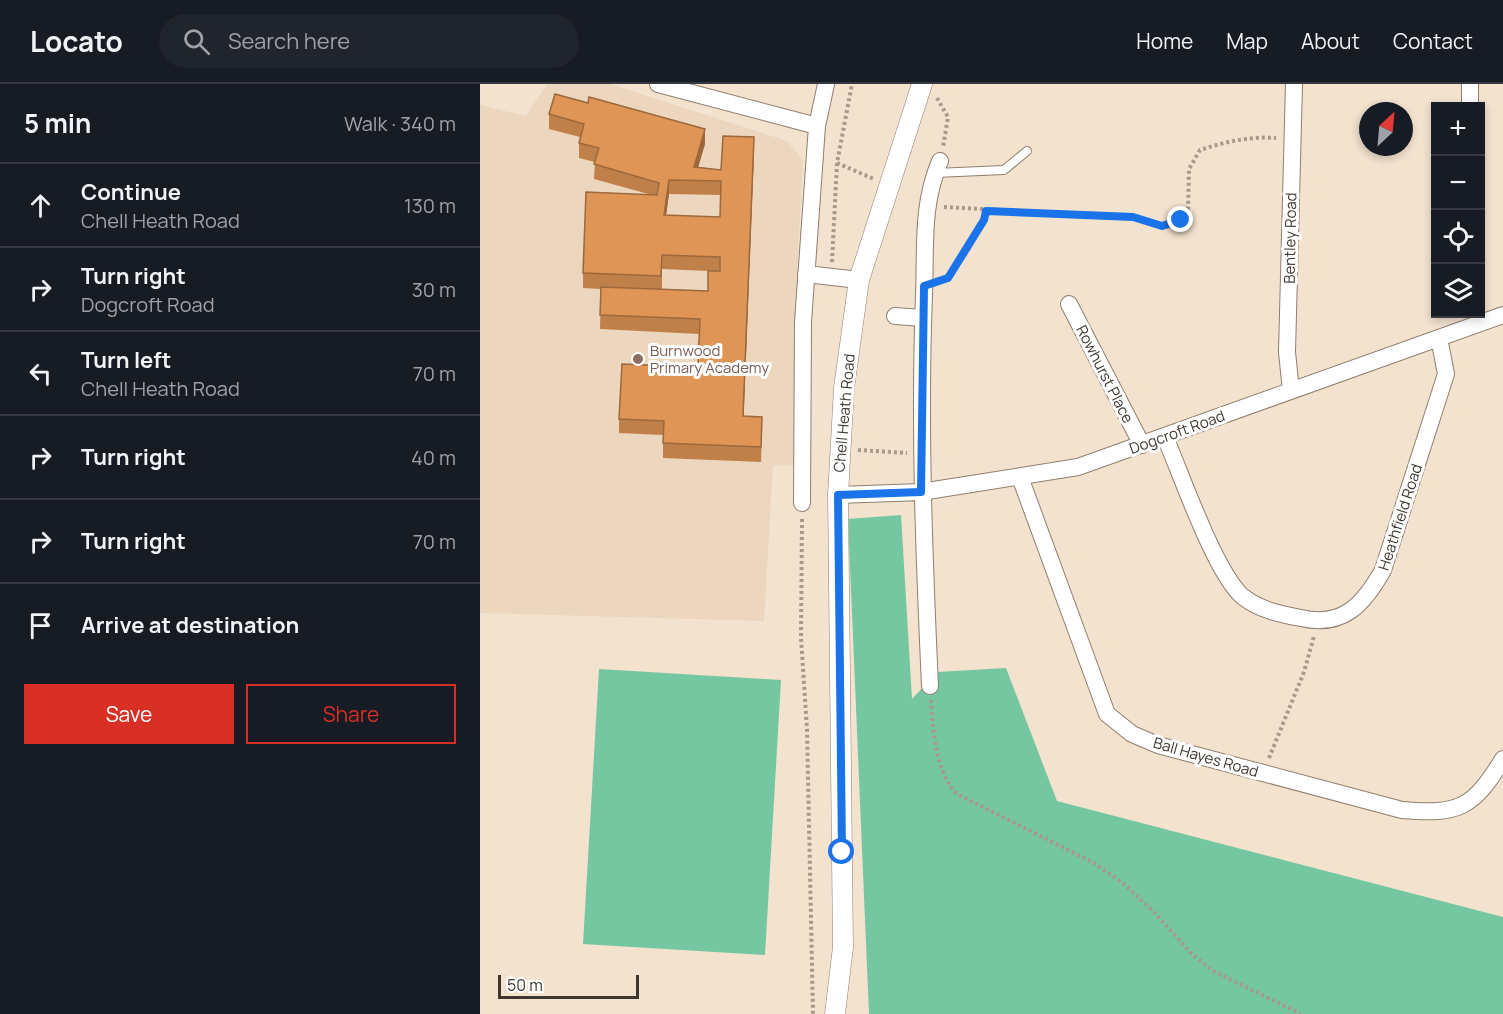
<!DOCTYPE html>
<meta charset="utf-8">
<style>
:root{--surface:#171b24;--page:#20242c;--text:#f1f3f6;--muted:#9ea1a6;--line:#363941;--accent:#d93025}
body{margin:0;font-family:Manrope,sans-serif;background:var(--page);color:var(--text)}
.controls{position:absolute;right:18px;top:18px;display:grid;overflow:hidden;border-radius:0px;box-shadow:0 3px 9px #0003}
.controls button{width:54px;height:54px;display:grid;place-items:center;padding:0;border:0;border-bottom:2px solid var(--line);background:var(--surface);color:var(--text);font:30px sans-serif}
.compass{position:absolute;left:879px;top:18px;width:54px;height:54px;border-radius:50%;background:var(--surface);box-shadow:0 3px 9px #0003;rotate:26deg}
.scale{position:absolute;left:18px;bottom:15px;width:141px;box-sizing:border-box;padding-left:6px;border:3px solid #3d372f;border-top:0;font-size:16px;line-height:21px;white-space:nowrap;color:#3d372f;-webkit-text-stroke:4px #fff;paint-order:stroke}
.stop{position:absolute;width:18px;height:18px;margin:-14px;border:4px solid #1a73e8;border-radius:50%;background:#fff}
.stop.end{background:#1a73e8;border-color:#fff;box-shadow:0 2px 6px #0008}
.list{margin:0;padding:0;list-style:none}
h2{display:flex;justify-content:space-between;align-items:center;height:78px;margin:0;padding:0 24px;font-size:26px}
h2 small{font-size:20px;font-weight:400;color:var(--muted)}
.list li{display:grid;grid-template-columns:39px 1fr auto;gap:18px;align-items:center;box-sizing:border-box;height:84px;padding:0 24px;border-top:2px solid var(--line)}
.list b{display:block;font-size:22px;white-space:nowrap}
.list p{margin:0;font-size:20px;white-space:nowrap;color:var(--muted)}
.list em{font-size:20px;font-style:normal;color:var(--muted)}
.actions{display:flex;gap:12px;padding:18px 24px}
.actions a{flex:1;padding:14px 0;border:2px solid var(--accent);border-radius:0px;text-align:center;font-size:21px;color:var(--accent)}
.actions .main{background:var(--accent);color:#fff}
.icon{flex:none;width:33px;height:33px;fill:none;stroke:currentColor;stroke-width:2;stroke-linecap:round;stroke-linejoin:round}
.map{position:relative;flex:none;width:1023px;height:930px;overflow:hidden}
header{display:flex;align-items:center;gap:36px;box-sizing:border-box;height:84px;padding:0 30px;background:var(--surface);border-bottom:2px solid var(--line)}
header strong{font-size:28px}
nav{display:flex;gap:33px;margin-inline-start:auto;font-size:21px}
.search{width:420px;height:54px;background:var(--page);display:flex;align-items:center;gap:15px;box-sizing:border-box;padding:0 21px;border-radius:33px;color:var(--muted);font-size:22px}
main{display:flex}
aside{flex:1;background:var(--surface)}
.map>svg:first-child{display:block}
.built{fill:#ecd6bd}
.green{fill:#75c7a2}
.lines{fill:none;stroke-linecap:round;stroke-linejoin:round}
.service-casing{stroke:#8f7f6e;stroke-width:10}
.minor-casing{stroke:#8f7f6e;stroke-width:18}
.tertiary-casing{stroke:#8f7f6e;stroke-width:21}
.path{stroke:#a69a8b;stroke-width:4;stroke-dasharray:3 3;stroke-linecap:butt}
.service{stroke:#fff;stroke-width:8}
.minor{stroke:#fff;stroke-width:16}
.tertiary{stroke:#fff;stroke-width:20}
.wall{fill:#c08049;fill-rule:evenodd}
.shaded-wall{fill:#9c683c}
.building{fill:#df9555;stroke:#9c683c;stroke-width:1.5;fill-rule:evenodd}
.route{stroke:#1a73e8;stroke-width:8}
.education-dot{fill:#8d6e63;stroke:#fff;stroke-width:2}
.labels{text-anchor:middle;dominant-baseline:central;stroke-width:6;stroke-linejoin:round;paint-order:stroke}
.street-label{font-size:15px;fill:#3d372f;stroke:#fff}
.education-label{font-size:15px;fill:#785e54;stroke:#fff;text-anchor:start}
</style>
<header>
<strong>Locato</strong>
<div class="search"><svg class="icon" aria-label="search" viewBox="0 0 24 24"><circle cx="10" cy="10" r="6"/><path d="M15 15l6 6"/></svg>Search here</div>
<nav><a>Home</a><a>Map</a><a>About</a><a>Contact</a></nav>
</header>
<main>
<aside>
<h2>5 min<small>Walk · 340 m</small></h2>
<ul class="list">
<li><svg class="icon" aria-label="ahead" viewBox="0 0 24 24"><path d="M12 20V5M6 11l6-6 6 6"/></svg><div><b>Continue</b><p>Chell Heath Road</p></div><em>130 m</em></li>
<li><svg class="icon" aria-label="right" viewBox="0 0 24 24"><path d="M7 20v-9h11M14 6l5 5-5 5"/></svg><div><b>Turn right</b><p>Dogcroft Road</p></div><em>30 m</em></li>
<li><svg class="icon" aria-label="left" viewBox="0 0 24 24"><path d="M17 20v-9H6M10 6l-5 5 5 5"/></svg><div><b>Turn left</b><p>Chell Heath Road</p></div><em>70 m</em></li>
<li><svg class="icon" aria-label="right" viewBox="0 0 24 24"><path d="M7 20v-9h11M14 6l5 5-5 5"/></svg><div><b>Turn right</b></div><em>40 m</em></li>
<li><svg class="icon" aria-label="right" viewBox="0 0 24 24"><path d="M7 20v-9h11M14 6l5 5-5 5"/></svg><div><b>Turn right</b></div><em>70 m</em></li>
<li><svg class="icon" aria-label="arrive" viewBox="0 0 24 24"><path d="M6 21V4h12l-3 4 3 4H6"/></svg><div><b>Arrive at destination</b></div></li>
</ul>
<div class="actions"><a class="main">Save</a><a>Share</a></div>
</aside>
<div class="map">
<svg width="1023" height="930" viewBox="0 0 1023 930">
<rect width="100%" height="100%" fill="#f2e2ce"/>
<path class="built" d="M67,0h63l177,57 16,19 -5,93 -4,213 -21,-1 -9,156 -284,-8v-508l46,11z"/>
<path class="green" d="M421,431l11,184 25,-27 69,-4 51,133 446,116v97h-634l-21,-495z
M119,585l182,11 -16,275 -182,-11z"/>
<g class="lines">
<g class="service-casing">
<path id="service" d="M455,89l69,-3 23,-19"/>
</g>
<g class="minor-casing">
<path id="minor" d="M178,0l159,42
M990,22v-22
M326,190l53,6
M589,220l73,141
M415,232l28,2
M811,307l-4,-39 7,-268
M685,353c17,39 49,133 77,159 17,14 38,18 59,22 42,10 63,-14 82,-48l63,-196 -7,-36
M540,393l87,237 25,20 26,11 244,65c57,5 71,-2 101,-51
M358,411l83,-3 157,-25 425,-152
M322,419l1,-181 14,-196 9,-42
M450,602c-6,-131 -11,-261 -6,-391 2,-48 -3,-89 16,-134"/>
</g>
<g class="tertiary-casing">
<path id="tertiary" d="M355,930l8,-67 -5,-452 6,-107 15,-108 63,-196"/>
</g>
<path class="path" d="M457,14l11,19 -5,30
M357,79l37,16
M464,123l189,10 29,9 19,-6 7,-10 1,-41 11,-19c24,-8 50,-14 76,-12
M352,178l5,-99 15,-79
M460,196c17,-5 42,-52 46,-69
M378,366l49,3
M322,435l-1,119 6,91 6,285
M451,616c2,30 4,72 26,94l137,69 30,21 29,27 38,42 22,18 88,43
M789,674l35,-86 10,-36"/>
<use href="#service" class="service"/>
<use href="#minor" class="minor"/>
<use href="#tertiary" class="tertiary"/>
</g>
<path class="wall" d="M69,30l156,30 -7,23 23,3 33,-18 -11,264 19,16 -1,30 -98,-4v-23l-44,-2v-14l79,-52 1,-33 -99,-5 1,-40 -18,-1v-15l69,-78 -58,-16 1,-17 -16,-4v-15l1,-6 -31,-8zM189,110l52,1 -1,22 -54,-2zM182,185l46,2v20l-46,-2z"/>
<path class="shaded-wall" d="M225,45v15l-11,37v-14z
M274,53v15l-11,279v-15z
M189,96v14l-5,36v-15z"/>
<path class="building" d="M75,10l33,9 1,-6 116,32 -11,38 27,3 2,-34 31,1 -11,279 19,1 -1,30 -98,-4 1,-22 -45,-2 3,-55 76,3 2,-48 -100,-4 1,-28 107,4v-20h12v-14l-58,-2 -1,21 -78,-3 3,-81 71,3 2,-12 -65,-19 5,-16 -20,-5 5,-19 -35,-10zM189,96l52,1 -1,36 -56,-2z"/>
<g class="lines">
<path class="route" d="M362,768l-4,-357 83,-3 3,-206 24,-8 36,-58 2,-9 147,6 29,9 19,-6"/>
</g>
<circle class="education-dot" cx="158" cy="275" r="6"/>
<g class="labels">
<g class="street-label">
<text transform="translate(810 154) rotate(-89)">Bentley Road</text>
<text transform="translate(625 290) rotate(63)">Rowhurst Place</text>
<text transform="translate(364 329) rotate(-85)">Chell Heath Road</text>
<text transform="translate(697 348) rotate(-20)">Dogcroft Road</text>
<text transform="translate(920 433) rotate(-72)">Heathfield Road</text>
<text transform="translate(726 673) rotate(16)">Ball Hayes Road</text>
</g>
<g class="education-label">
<text x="170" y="266">Burnwood<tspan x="170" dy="17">Primary Academy</tspan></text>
</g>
</g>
</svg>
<div class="controls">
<button>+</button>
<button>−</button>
<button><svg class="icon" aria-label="locate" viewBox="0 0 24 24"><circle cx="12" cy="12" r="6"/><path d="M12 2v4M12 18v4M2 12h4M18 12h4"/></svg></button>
<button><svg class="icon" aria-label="layers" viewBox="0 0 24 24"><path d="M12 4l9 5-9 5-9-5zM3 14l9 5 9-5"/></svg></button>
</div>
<svg class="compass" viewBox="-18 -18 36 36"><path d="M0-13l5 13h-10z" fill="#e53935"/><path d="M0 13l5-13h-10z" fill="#9ea1a6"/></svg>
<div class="scale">50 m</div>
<div class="stop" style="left:362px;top:768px"></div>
<div class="stop end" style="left:701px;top:136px"></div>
</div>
</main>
